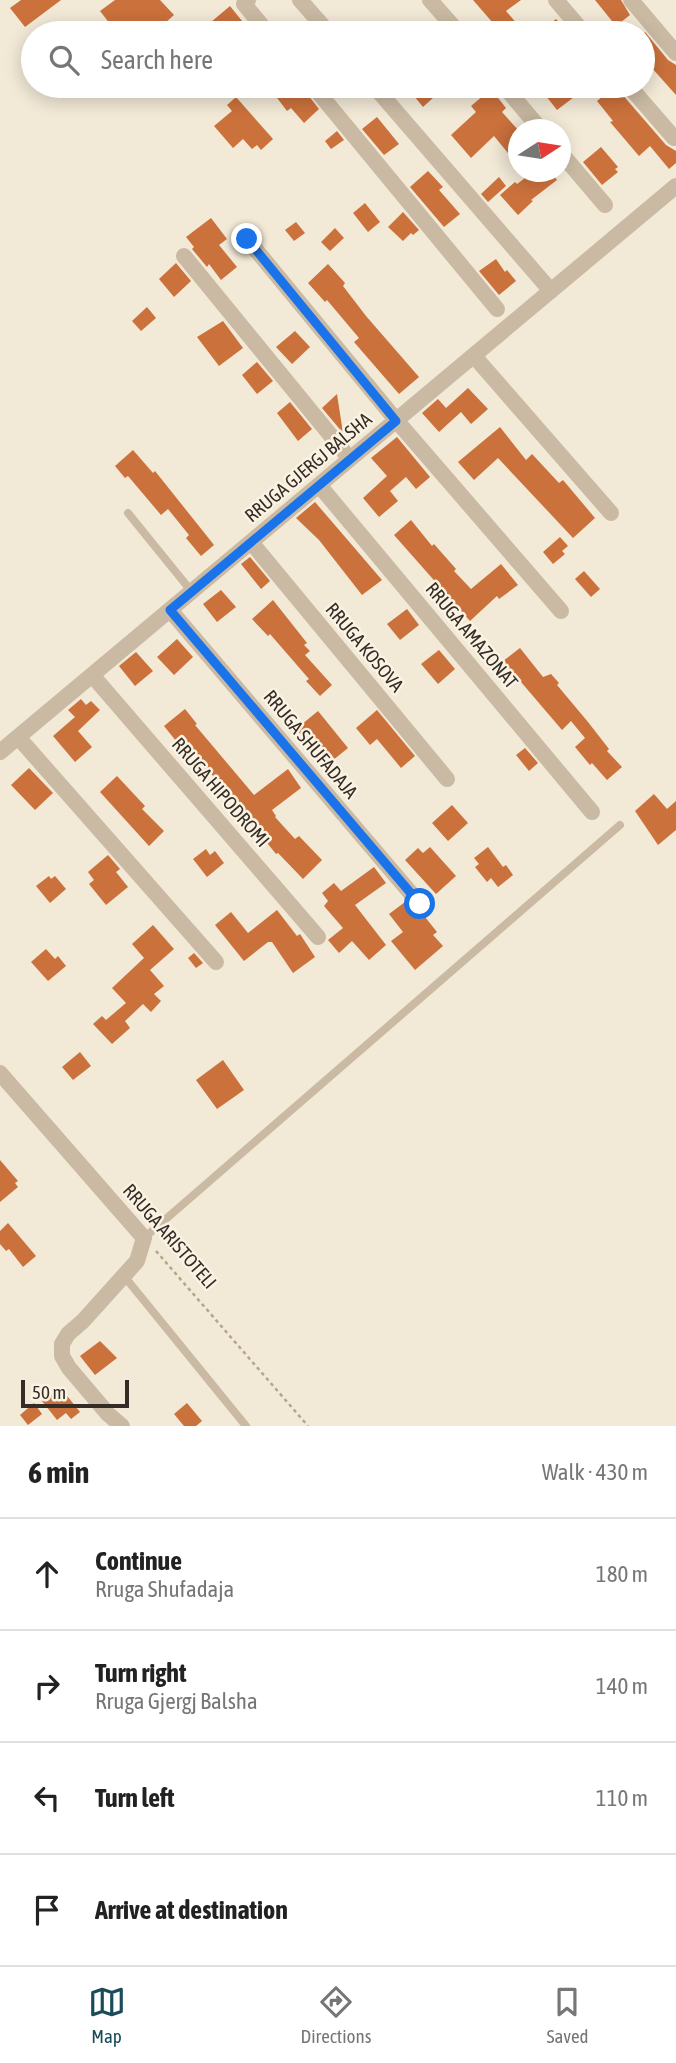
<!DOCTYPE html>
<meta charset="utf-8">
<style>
:root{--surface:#fff;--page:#f6f6f6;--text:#222;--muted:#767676;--line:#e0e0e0;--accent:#194b58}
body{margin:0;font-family:"Asap Condensed",sans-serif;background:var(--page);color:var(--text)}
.compass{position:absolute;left:508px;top:119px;width:63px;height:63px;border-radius:50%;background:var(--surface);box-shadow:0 4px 18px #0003;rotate:78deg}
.scale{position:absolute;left:21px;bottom:18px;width:108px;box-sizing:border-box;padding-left:7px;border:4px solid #352c25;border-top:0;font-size:19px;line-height:24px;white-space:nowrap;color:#352c25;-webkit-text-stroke:5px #faf2e3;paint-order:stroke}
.stop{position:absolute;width:21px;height:21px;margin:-16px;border:5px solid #1a73e8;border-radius:50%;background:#fff}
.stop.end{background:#1a73e8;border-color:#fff;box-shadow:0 2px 7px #0008}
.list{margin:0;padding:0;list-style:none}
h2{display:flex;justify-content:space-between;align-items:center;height:91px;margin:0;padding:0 28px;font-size:30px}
h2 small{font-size:23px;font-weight:400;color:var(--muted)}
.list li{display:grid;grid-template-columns:46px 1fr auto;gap:21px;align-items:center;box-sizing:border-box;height:112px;padding:0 28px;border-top:2px solid var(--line)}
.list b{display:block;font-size:26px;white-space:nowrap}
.list p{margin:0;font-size:23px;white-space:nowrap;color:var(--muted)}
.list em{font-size:23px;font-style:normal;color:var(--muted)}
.icon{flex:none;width:38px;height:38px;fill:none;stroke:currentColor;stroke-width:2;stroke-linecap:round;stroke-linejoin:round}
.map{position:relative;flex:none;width:676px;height:1426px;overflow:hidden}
.search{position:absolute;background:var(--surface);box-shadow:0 4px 18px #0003;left:21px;right:21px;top:21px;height:77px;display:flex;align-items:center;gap:18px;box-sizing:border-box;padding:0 24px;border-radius:38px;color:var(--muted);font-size:26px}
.sheet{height:539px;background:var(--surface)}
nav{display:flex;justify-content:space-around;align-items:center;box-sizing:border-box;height:98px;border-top:2px solid var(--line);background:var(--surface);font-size:19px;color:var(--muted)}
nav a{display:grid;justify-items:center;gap:4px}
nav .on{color:var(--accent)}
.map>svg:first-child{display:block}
.building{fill:#cb713c}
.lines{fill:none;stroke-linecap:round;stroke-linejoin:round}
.path{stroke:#b6a48d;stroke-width:2.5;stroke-dasharray:3.5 3.5;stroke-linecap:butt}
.lane{stroke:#cabaa3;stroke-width:8}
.street{stroke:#cabaa3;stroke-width:16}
.route{stroke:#1a73e8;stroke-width:9}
.labels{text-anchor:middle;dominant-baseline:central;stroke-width:5;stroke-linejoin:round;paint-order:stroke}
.street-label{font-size:19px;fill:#352c25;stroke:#faf2e3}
</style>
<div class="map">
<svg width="676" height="1426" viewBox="0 0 676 1426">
<rect width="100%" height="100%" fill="#f2e9d7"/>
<path class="building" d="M21,0h40l-36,27 -15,-19z
M115,0h45l14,15 -20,18 -9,-10 -5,5 -4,-5 -14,10h-5l-17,-22z
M473,0h48l-15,11 19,22h-28l-7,-8 3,-2z
M595,0h26l9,15 -14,11z
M230,6l8,10 14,17h-31l-10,-11z
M556,19l12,14h-29z
M645,32l23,28 8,5v30l-33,-37v-24z
M268,86h33l18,23 -15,14 -13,-15 -4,3z
M406,86h40l-23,21z
M549,86h22l7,8 -21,16 -15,-19z
M615,86h4l2,7 45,52 10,6v12l-7,6 -19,-23 -11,10 -29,-34 3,-1 -16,-20z
M491,89l15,19 -4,4 17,19v13l-11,9 -14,-17 -23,22 -20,-23 25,-23 -5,-6z
M236,97l37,42 -12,11 -4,-5 -5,4 -9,-10 -10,9 -19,-22 18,-15 -5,-6z
M377,117l22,27 -15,11 -22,-26z
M337,131l7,9 -13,9 -6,-8z
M601,147l17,20 -3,2 3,3 -16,13 -19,-23z
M428,171l15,16 -4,3 21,24 -16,13 -34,-40z
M533,172h18l6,8 -26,20 2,1 -15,14 -18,-20 15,-13 2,2z
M499,177l7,9 -18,16 -7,-8z
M365,203l15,19 -12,10 -15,-19z
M403,212l16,18 -6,5 -2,-2 -8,8 -15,-14z
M211,218l16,21 -8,6 18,22 -16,13 -12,-16 -2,3 -15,-18 2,-2 -8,-10z
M296,222l9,11 -11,8 -9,-11z
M335,228l9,10 -14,13 -9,-9z
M496,259l9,13 2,-2 9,11 -17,14 -20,-24z
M176,263l15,18 -17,16 -15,-18z
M328,264l17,19 -2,3 23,30 53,61 -20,17 -45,-52 5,-4 -32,-38 -2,2 -17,-19z
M147,307l9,11 -15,13 -9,-10z
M223,321l20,27 -24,18 -22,-29z
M295,331l15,16 -18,17 -16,-17z
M257,362l16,19 -16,13 -15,-19z
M468,388l20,21 -17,15 -10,-12 -22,20 -17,-19 16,-14 8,9z
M337,394l6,39 -21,-25z
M290,402l22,27 -14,12 -21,-28z
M500,427l26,33 6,-6 27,29 4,-3 32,38 -22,20 -75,-80 -24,22 -16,-18z
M397,437l33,40 -14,12 -10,-12 -16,14 8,10 -19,16 -16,-19 24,-22 -16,-18z
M133,450l20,23 2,-2 59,74 -13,11 -15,-18 3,-3 -21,-26 -7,6 -33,-39 -3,2 -10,-12z
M315,502l67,78 -20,15 -43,-55 -23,-22z
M411,520l21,26 2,-2 22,25 -2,2 17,18 30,-25 17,21 -19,14 -2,-3 -27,25 -76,-86z
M560,537l8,9 -6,5 3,3 -12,10 -10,-12z
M250,557l20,24 -9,8 -20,-25z
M584,571l16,18 -9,8 -16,-18z
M221,590l15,17 -19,15 -14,-18z
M273,600l34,43 -3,2 6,6 -5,4 27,30 -12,11 -14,-15 3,-2 -39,-45 -2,2 -16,-17z
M407,609l12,16 -19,15 -13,-16z
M177,639l16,18 -19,18 -17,-18z
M520,648l23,29 8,-3 8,9 -2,2 31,37 21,27 -2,2 15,16 -15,13 -15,-17 -2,2 -15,-18 10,-9 -14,-17 -9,9 -59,-69z
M439,650l16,19 -17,15 -17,-20z
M136,652l17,19 -18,15 -16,-20z
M81,699l5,6 5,-4 9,9 -22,21 14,16 -17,15 -22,-26 22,-19 -7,-7z
M185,709l12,15 -2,1 59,70 34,-26 13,19 -29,22 4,6 -1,1 20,22 4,-3 23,24 -19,19 -25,-26 -2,1 -67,-83 -2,1 -24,-29 -3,3 -16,-20z
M377,710l38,46 -14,12 -24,-29 -7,6 -14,-17z
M318,711l30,37 -21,17 -31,-36z
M525,748l13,15 -9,8 -13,-16z
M29,768l24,25 -18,17 -24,-25z
M117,776l28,30 -3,3 22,22 -15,15 -49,-54z
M654,794l13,15 9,-8v29l-18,15 -23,-34z
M452,805l16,18 -20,18 -16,-18z
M430,847l26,29 -20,18 -31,-34 13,-12 5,5z
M488,847l15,20 3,-2 7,10 -15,12 -7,-9 -4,4 -12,-15 4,-3 -5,-6z
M206,849l4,6 5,-4 9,12 -17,14 -14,-18z
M108,855l12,14 -4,3 12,15 -22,18 -17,-21 5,-4 -6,-8z
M374,867l12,16 -31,22 31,40 -17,15 -17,-19 -13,12 -11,-13 15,-12 -19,-22 4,-5 -6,-8 12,-10 7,8z
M49,876l2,3 4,-3 11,13 -16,14 -14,-17z
M405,902l17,17 3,-2 12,15 -4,3 10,11 -28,24 -24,-29 12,-9 -14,-18z
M277,910l20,26 3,-2 15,23 -22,16 -21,-31h-4l-24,19 -29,-36 16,-13 17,21z
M153,925l21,24 -24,21 14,16 -10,8 7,7 -10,11 -8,-8 -18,17 5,7 -18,16 -19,-20 9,-8 4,4 20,-17 -14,-15 32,-30 -12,-14z
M46,949l9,10 3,-3 8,10 -18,15 -17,-19z
M194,953l9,10 -7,5 -8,-10z
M80,1052l11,14 -18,14 -11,-13z
M223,1060l21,30 -27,19 -21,-29z
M0,1160l18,21 -3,2 3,4 -18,15z
M8,1223l28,33 -13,11 -14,-18 -3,2 -6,-7v-13z
M100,1341l17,17 -22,17 -15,-19z
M60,1387l20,25 -9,7 -5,-6 -9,7 -15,-19z
M34,1403l8,11 -14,11 -8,-10z
M187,1403l15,18 -6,5h-12l-10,-12z"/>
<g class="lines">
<path class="path" d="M156,1251l152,175"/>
<path class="lane" d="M128,513l64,79
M144,1238l476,-413
M124,1276l122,150"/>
<path class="street" d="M248,0l-4,4 24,29
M300,0l29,33
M430,0l29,33
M556,0l28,33
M631,0l45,53
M313,86l184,223
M374,86l177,205
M504,86l37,44
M629,86l45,52
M560,152l45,53
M247,239l149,181 165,191
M184,256l166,203
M474,356l137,157
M319,485l273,327
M251,542l196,237
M170,610l250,294
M92,675l226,262
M18,737l198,225
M0,752l676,-566
M0,1073l144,165 -7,23 -54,60 -15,13 -6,10v12l7,12 39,46 14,12"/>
</g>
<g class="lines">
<path class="route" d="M247,239l149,182 -226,189 250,294"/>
</g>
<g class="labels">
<g class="street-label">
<text transform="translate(308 467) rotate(-40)">RRUGA GJERGJ BALSHA</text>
<text transform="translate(472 635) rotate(50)">RRUGA AMAZONAT</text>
<text transform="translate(365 647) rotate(50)">RRUGA KOSOVA</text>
<text transform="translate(311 744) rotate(50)">RRUGA SHUFADAJA</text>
<text transform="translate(221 792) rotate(49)">RRUGA HIPODROMI</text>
<text transform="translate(170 1236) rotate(49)">RRUGA ARISTOTELI</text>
</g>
</g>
</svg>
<svg class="compass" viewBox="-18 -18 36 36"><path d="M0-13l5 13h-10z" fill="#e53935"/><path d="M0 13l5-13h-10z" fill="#767676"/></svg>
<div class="scale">50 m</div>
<div class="stop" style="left:420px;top:904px"></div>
<div class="stop end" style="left:247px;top:239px"></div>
<div class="search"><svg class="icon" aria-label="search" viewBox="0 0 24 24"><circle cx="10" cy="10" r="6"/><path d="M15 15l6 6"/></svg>Search here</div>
</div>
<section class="sheet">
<h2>6 min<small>Walk · 430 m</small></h2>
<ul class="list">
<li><svg class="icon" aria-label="ahead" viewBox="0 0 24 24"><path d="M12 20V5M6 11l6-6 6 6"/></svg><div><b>Continue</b><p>Rruga Shufadaja</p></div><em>180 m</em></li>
<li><svg class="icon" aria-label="right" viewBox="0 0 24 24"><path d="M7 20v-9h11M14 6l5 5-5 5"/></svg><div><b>Turn right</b><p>Rruga Gjergj Balsha</p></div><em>140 m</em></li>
<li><svg class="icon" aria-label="left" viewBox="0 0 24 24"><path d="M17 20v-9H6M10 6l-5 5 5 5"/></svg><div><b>Turn left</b></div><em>110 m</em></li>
<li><svg class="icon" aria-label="arrive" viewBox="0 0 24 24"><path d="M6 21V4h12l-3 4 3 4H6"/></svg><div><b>Arrive at destination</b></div></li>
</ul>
</section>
<nav>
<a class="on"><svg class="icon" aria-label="map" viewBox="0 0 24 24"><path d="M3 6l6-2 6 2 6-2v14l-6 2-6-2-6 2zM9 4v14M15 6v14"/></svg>Map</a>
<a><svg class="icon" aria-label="directions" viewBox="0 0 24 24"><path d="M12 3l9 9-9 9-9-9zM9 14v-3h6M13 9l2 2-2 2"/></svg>Directions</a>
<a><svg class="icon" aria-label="saved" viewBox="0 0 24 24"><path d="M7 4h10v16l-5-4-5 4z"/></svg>Saved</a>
</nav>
